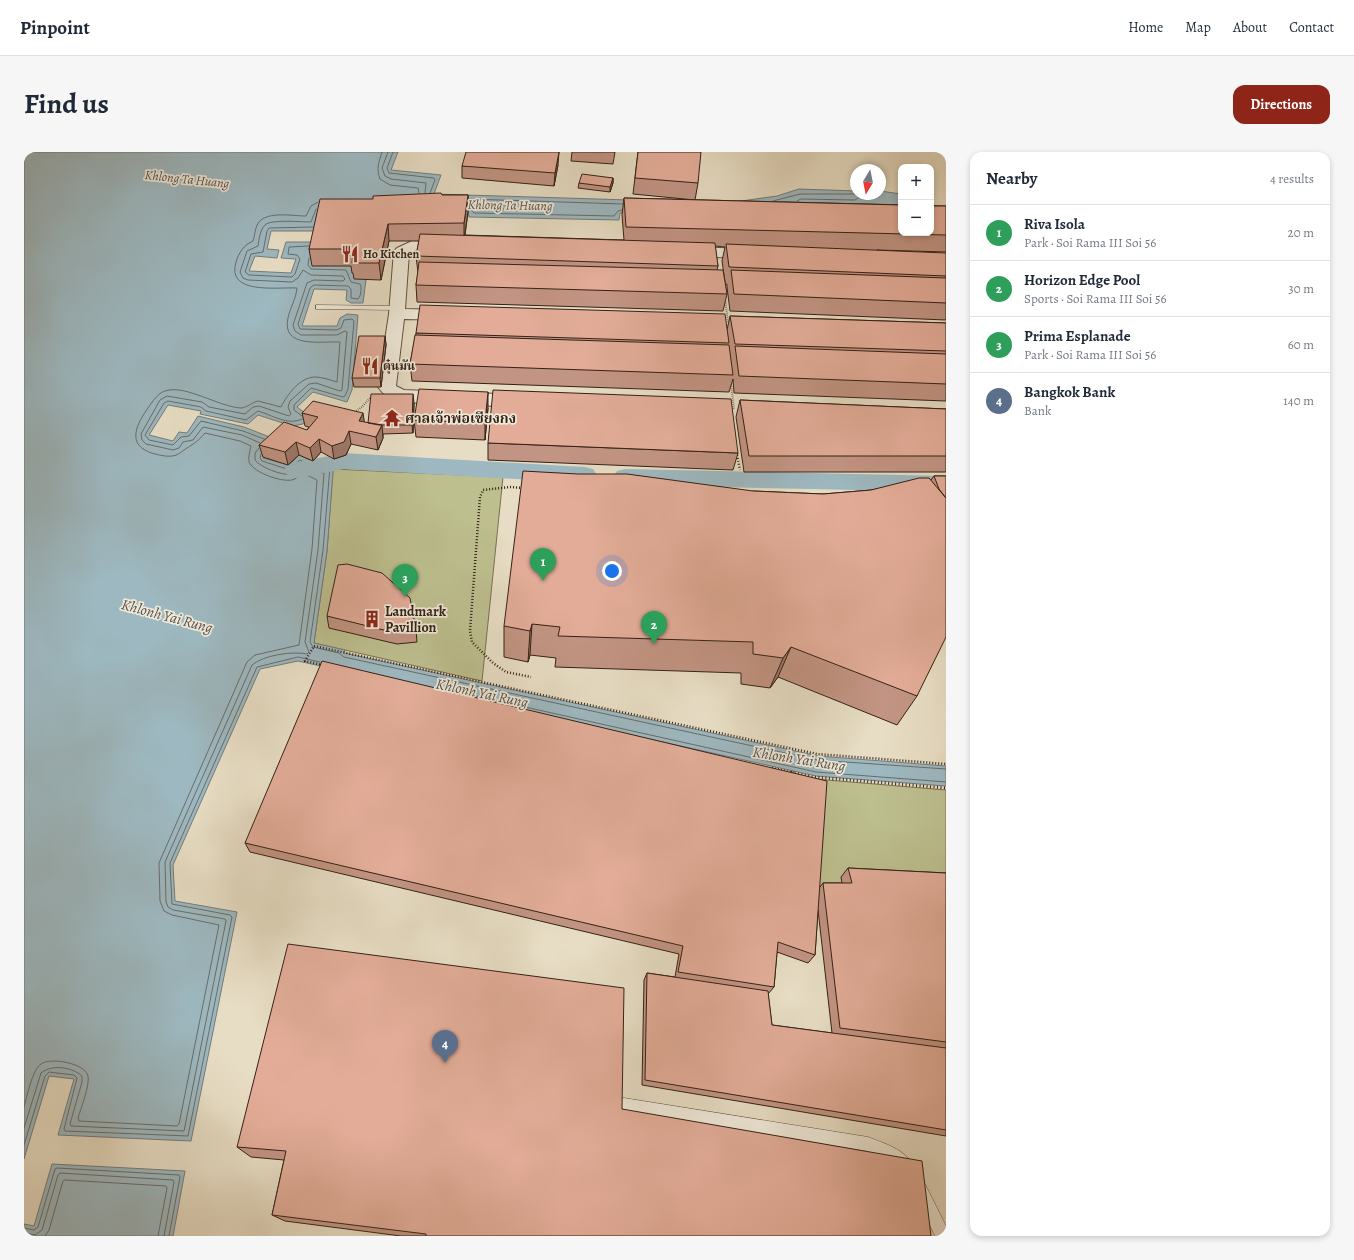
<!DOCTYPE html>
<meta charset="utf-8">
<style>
:root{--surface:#fff;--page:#f6f6f7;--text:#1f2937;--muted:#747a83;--line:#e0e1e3;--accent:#8f2418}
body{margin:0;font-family:Alegreya,"Noto Serif Thai",serif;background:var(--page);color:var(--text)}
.controls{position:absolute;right:12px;top:12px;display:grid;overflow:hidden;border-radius:8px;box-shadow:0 2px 6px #0003}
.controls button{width:36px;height:36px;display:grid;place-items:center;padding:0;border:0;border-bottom:1px solid var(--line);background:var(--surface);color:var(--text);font:20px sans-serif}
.compass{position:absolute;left:826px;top:12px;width:36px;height:36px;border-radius:50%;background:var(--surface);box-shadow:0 2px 6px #0003;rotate:190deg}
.you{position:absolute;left:588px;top:419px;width:14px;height:14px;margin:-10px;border:3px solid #fff;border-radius:50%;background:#1a73e8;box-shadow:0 0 0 6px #1a73e833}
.badge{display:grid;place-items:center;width:26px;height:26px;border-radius:50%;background:var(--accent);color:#fff;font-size:13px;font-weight:700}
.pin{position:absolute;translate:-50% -33px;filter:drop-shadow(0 1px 2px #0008)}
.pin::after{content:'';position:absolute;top:21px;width:14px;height:12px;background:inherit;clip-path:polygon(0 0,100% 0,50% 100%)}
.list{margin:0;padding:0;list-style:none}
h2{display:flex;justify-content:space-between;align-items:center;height:52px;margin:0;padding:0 16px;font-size:17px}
h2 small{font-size:13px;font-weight:400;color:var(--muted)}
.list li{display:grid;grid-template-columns:26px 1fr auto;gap:12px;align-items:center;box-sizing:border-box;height:56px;padding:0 16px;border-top:1px solid var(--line)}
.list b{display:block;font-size:15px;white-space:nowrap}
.list p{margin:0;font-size:13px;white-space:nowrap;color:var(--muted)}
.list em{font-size:13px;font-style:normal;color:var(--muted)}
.map{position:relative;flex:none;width:922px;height:1084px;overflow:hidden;border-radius:12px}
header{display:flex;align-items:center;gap:24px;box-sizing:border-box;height:56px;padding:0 20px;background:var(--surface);border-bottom:1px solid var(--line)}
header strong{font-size:19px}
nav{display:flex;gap:22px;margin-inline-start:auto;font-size:14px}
.intro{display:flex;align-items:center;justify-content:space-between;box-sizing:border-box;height:96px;padding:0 24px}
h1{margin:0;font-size:28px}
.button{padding:10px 18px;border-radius:12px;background:var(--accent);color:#fff;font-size:14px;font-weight:700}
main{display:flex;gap:24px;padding:0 24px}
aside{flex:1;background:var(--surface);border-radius:12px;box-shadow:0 2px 6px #0003}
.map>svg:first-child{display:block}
.green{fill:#bdbf8f;stroke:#797052}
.water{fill:#9db8c0;stroke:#737c7c}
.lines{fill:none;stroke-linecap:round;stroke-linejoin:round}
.shore{stroke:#696c6a;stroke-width:1}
.canal{fill:#9db8c0;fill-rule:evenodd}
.service-casing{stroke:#625041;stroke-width:1}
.minor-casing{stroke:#625041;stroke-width:2}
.path-far2{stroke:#352115;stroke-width:2;stroke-dasharray:0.5 1.5;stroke-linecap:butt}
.path-far1{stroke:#352115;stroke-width:2.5;stroke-dasharray:1 2;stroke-linecap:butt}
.path{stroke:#352115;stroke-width:3;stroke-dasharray:1 2.5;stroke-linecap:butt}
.service{fill:#efe9d9;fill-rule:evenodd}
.minor{fill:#efe9d9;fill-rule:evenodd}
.wall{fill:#c29483;stroke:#352115;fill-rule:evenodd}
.shaded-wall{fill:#9e786a;stroke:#352115}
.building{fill:#e2ac98;stroke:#352115}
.labels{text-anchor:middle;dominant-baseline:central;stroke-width:3.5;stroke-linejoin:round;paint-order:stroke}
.far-poi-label{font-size:12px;font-weight:bold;fill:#352115;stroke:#efe9d9;text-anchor:start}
.far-water-label{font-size:13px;font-style:italic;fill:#544e48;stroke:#efe9d9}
.poi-label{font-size:14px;font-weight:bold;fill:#352115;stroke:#efe9d9;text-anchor:start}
.water-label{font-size:15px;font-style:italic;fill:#544e48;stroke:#efe9d9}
</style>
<header>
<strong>Pinpoint</strong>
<nav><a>Home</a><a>Map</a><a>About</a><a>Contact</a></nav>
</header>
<div class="intro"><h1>Find us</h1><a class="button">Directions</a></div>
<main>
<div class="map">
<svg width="922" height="1084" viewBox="0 0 922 1084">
<rect width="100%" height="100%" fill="#e7ddc4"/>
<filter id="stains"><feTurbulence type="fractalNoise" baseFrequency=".005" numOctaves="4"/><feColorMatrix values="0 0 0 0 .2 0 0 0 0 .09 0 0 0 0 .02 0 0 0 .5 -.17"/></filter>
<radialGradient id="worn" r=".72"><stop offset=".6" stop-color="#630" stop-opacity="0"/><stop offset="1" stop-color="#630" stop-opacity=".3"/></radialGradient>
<path class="green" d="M309,317l170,8 -21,204 -168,-38 13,-92z
M791,627l131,11v108l-142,-2z"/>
<path class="water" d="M0,0h374l-7,18 50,5 -7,19 293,9 50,-7 22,-7 57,2v3h24v-3l21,3v21l-281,-2 -1,7 -150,-3 -1,-5 -149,19h-48l-4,18 12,1 -2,8 -22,-2 -6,15 42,2 5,-14 -15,-1 5,-16h31l34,24 4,7 11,7 -3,23h-12l-5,-3 1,-10 -33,-1 -12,37h35l3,-8 7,-4 11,1 -6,75 -5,12 -34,-10 -16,15 12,9 -6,8 -11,2 -34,-11 -10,9 -48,-10 1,-3 -33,-6 -19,30 24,6 6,-9 8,1 11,-17 46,11 36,14 -17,17 25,7 11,-10 19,9 16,-5 -7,92 -13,92 31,7 -1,3 474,103 128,10v20l-130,-10 -518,-115 -38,8 -87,196 2,36 62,11 -46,229 -133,-6 16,-56 -25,-3 -25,83z
M28,1012l133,7 -12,65h-149v-12l10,2z"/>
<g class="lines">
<path class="shore" d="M358,0c-3,9 -6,17 -2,27l10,6 28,3 1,5
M364,0l-6,16 3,8 6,3 35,4 -1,10
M369,0l-6,16 2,5 45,5 1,2 -5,13
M445,47l154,5
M749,49l27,-7h57
M773,49l4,-2 54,1 9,-6
M453,52l31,1 1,2 -1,2h-30l-3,-3z
M445,56l5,5 140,3 4,-5 4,-1
M285,94l-20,1 -1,7 9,1 3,4 -5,15 -3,3 -43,-2 -4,-3 6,-18 12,-2 4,-21 2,-3 44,-1
M278,264l-8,-6v-5l17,-17 32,9 2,-1 3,-7 6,-68 -2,-2 -8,1 -3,8 -4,2 -37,-1 -2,-5 12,-36 4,-3 34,1 3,3v9l7,1c3,-3 4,-11 2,-15l-9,-2 -5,-12 -35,-1 -3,-4 1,-7
M240,287l-21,-8 -42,-10 -12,15 -8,1 -8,8 -24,-5 -4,-5 19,-32 4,-2 33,6 5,4 40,9 12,-9c14,4 30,15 44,8
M236,291l-18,-8 -39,-8 -10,13 -10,2 -4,6 -6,2 -27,-6 -4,-4 -1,-6 19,-34 7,-4 35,6 7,5 36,7 8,-7 6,-1 30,10 2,-2 -3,-7 2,-6 19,-17 7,-1 24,8 2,-1 5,-58 -2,-1 -8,4h-36l-6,-4 -2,-6 14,-42 7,-3 29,1 2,-2 -2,-3 -32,-1 -8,-5 -5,8 -6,4 -44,-2 -5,-2 -3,-6 7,-21 11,-5c1,-7 2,-16 7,-21 6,-6 36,-3 46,-3l5,-13
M237,302l-1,4 2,3 25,8 4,-1 9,-8 16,8 11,-3 3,2 -7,83 -13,92 3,5 26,6 5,4 473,103 129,9
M416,536l376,84 130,10
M0,955c3,-10 8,-37 17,-43 9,-7 44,-1 47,12 2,9 -7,32 -10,42l1,3 98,5 2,-2 40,-199 -47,-10 -8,-4 -4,-10 -1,-38 88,-201 8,-7 44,-10 13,-96 5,-69 -14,-7c-3,2 -7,6 -11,7 -11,2 -38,-7 -43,-18 -1,-5 1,-11 2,-16l-11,-5 -35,-8c-7,8 -10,10 -18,15 -9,6 -10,9 -22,8 -36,-5 -35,-23 -17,-48 4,-6 10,-15 17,-17 20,-7 54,16 76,17 5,0 12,-6 17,-7l23,6c6,-12 19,-30 34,-30 7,0 15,3 22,5l3,-40c-18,-1 -59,7 -52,-24 2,-10 8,-19 9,-30 -20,-1 -71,7 -61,-26 3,-10 8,-17 17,-21 2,-6 2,-14 6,-19 9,-11 34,-6 47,-6l5,-10 7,-4
M0,976l17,-55c11,-9 31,-6 41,3v6l-12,42 1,2 113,5 42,-210 -1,-2 -52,-9 -5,-3 -2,-5 -1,-40 87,-197c12,-10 40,-14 55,-11l2,-2 -4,-10 13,-92 6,-77 -10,-1 -13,-6c-3,3 -6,7 -10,8 -9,2 -31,-7 -36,-14v-7l4,-5
M0,993l21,-69 4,-4 25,3 3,3 -13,51 1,2 123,5 44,-219 -2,-2 -58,-11 -2,-41 87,-196 41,-10 22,5
M0,1076l10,2 4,-3 17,-58 2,-1 122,7 1,2 -11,59
M0,1081l11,2 7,-5 16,-55 2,-2 113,7 1,2 -10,54
M21,1084l4,-6 14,-49 2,-1 101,6 1,2 -9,48"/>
<path class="canal" d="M320,301l241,14 8,2 4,6 -4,6 -8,2 -241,-14 -48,9 -8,-2 -4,-6 4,-6z
M601,317l321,7v16l-321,-7 -8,-2 -4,-6 4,-6z"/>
<g class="service-casing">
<path id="service" d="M292,153l81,1 4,2 -4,2 -78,-1h-3z
M600,946l244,39c17,7 38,12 45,30l-2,5 -5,2 -5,-2 -9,-10 -25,-11 -243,-39 -5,-2 -2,-5 2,-5z
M896,1030l5,2 21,42v10h-11l-20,-42 -2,-5 2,-5z"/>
</g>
<g class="minor-casing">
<path id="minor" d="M388,89l35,1 5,1 2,3 -2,3c-14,4 -30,-4 -43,4l-4,56 42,1 6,2 2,3 -2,3 -6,2 -43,-1 -8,67 8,4 117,5 6,2 3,4 -3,4 -6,2 -120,-5c-10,-3 -17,-6 -23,-15l11,-73 5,-63 3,-3z
M661,95l68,2 5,2 3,3 -3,3 -5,2 -73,-4 -3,-3 3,-3z"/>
</g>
<path class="path-far2" d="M701,147l3,23
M707,232l3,25
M329,261l9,-6 8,-9"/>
<path class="path-far1" d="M713,303l3,15
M499,336l-13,-1 -27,3 -3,7 -10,134 2,11 21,21 13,9 25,5
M299,513l-18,-4 9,-15 503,108 129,10
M748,616l23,5"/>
<path class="path" d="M767,620l21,5 134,11"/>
<use href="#service" class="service"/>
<use href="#minor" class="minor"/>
</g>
<path class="wall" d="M548,0h43l-2,12 -42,-3z
M614,0l60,31 -3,17 -62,-6z
M534,13l-4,21 -92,-8v-12z
M589,26v5l-3,9 -32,-4 1,-5z
M418,43h26v17l-3,23 159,5 -2,-25 2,-17 322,8v46l-69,-2 69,26v44l-216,-9 -3,-24v-3h-2l2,10 -4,17 -306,-9 -1,-17 2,-12 -2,-17 3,-15h-30l-8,39 -27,-1 -1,-6h-1l-1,-7h-39l-3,-17 64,-50zM691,94l10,1 -3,14 3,21 -8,-12 1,-4z
M706,164l216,7v78l-212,-8 -1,-14 -4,13 -317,-11 -2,-17 6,-31 311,-3z
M361,184l1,9 -5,42h-27l-2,-9z
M716,248l206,9v63h-202l-8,-55z
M390,251l-1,30 -30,1v4l-5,12 -27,-6 -5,11 -12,4 -13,-7 -8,9 -14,-6 -11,10 -25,-8 -4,-12 48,-15 2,-3 -4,-1 -3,-13 66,10z
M464,256l-3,32 -69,-3 -2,-17z
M464,291l250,10 -5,17 -245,-10z
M910,324h12l-29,220 -20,29 -119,-48 -8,11 -29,-4v-11l-186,-6 1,-9 -26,-3 -2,7 -24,-5v-31l249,-135 70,3 48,-4 60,-10z
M303,464l89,14 1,12 -20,2 -68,-16z
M221,691l575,44 3,-4h19l-1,-6 7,-9 98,5v263l-304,-51 2,-105 3,-7 28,4 4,-23 -429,-102zM794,758l14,123 -60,-8 -4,-31 6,-7 3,-35 31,11 7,-8z
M598,957l309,127h-530l-116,-15 -13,-6 12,-55 -33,-3 -14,-10z"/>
<path class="shaded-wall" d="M535,0l-1,13 -4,21 1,-13z
M589,26v5l-3,9v-5z
M444,43v17l-4,28v-17z
M364,72l1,17 -8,39 -2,-17z
M361,184l1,9 -5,42 -1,-9z
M464,240v16l-3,32v-17z
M389,242l1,9 -1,30 -1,-8z
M339,261l2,13 -4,8 -2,-13z
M358,273l1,13 -5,12 -2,-13z
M325,279l2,13 -5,11 -12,4 -2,-13z
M295,287l2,13 -8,9 -3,-13z
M272,290l3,13 -11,10 -3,-13z
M508,472l-2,31 -2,7 2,-31z
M767,495l-13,30 -8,11 13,-30z"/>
<path class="building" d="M442,0h93l-4,21 -93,-7z
M614,0h63l-3,31 -63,-5z
M558,22l31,4 -3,9 -31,-4z
M417,41l1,2h26l-4,28 -76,1 -9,39h-27l1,-7h-3l-1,-7h-40l11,-50h53v-3z
M600,46l277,7v28h30v-27h15v29l-320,-8z
M396,82l295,9 3,23 -302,-10z
M702,92l220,9v23l-217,-9z
M395,110l304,8 4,24 -311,-9z
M707,118l215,8v25l-212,-9z
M396,153l305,9 4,29 -313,-10z
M706,164l216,7v28l-211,-7z
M391,183l314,10 4,30 -323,-11z
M335,184h26l-5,42h-28z
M711,194l211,8v30l-207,-8z
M395,237l69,3 -3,31 -71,-3z
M469,238l238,9 7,54 -250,-10z
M347,242h42l-1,31h-33l-11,-2z
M716,248l206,9v47h-197z
M289,249l50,12 -4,8 23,4 -6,12 -27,-6 -5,11 -12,4 -13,-7 -9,9 -14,-6 -11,10 -26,-7 25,-23 23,8 11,-13 -16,-4z
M499,319l55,3h49l126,17 70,3 48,-4 48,-12h10l17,20v139l-29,59 -126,-49 -8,11 -30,-4v-12l-195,-6 2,-9 -28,-3 -2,7 -26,-5z
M910,324h12v22l-7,-9z
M323,412l35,9 28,25 6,32 -20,3 -69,-17 11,-51z
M298,509l505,120 -12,174 -37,-13 -4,45 -96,-15 5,-26 -438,-103z
M824,716l98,5v169l-106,-14 -17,-145h29z
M264,792l336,44 -2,121 300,52 9,75h-505v-2l-154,-19 14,-64 -49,-4z
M623,821l121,18 4,34 174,23v82l-301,-50z"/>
<defs>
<g id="restaurant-bare" transform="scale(1.38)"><path d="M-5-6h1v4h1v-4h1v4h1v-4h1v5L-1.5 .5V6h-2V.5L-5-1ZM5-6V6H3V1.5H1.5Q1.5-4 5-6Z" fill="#8f2418" stroke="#efe9d9" stroke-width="2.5" paint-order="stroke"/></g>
<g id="temple-bare" transform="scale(1.38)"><path d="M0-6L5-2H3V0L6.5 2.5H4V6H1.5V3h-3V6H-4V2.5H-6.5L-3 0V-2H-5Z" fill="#8f2418" stroke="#efe9d9" stroke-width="2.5" paint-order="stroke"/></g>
<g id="building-bare" transform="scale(1.38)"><path d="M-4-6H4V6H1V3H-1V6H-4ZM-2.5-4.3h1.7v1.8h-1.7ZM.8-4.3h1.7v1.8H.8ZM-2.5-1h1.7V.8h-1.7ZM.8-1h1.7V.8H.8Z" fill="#8f2418" stroke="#efe9d9" stroke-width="2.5" paint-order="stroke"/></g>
</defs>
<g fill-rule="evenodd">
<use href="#restaurant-bare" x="326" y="102"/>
<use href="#restaurant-bare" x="346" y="214"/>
<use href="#temple-bare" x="368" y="266"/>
<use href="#building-bare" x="348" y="467"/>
</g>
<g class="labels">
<g class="far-poi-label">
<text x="339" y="102">Ho Kitchen</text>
<text x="359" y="214">ตุ๋นมัน</text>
</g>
<g class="far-water-label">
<text transform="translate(163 27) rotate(6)">Khlong Ta Huang</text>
<text transform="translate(486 53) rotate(1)">Khlong Ta Huang</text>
</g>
<g class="poi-label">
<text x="381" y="266">ศาลเจ้าพ่อเซียงกง</text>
<text x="361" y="459">Landmark<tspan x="361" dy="16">Pavillion</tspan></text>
</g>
<g class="water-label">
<text transform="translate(143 464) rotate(15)">Khlonh Yai Rung</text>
<text transform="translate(458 541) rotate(12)">Khlonh Yai Rung</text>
<text transform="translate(775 607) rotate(9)">Khlonh Yai Rung</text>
</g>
</g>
<rect width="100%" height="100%" filter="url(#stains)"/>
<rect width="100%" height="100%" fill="url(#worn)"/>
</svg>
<div class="controls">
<button>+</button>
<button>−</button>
</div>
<svg class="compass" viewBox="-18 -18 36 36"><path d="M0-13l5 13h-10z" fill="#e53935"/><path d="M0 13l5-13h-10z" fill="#747a83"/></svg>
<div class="you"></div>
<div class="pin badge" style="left:519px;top:429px;background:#2e9e5b">1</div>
<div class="pin badge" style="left:630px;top:492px;background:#2e9e5b">2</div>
<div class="pin badge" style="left:381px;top:445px;background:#2e9e5b">3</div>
<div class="pin badge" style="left:421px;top:911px;background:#5c6f8a">4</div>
</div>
<aside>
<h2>Nearby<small>4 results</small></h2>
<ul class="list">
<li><span class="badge" style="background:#2e9e5b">1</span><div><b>Riva Isola</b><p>Park · Soi Rama III Soi 56</p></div><em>20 m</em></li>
<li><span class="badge" style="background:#2e9e5b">2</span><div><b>Horizon Edge Pool</b><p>Sports · Soi Rama III Soi 56</p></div><em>30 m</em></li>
<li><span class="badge" style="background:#2e9e5b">3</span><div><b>Prima Esplanade</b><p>Park · Soi Rama III Soi 56</p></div><em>60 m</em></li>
<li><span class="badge" style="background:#5c6f8a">4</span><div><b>Bangkok Bank</b><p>Bank</p></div><em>140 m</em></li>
</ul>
</aside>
</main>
